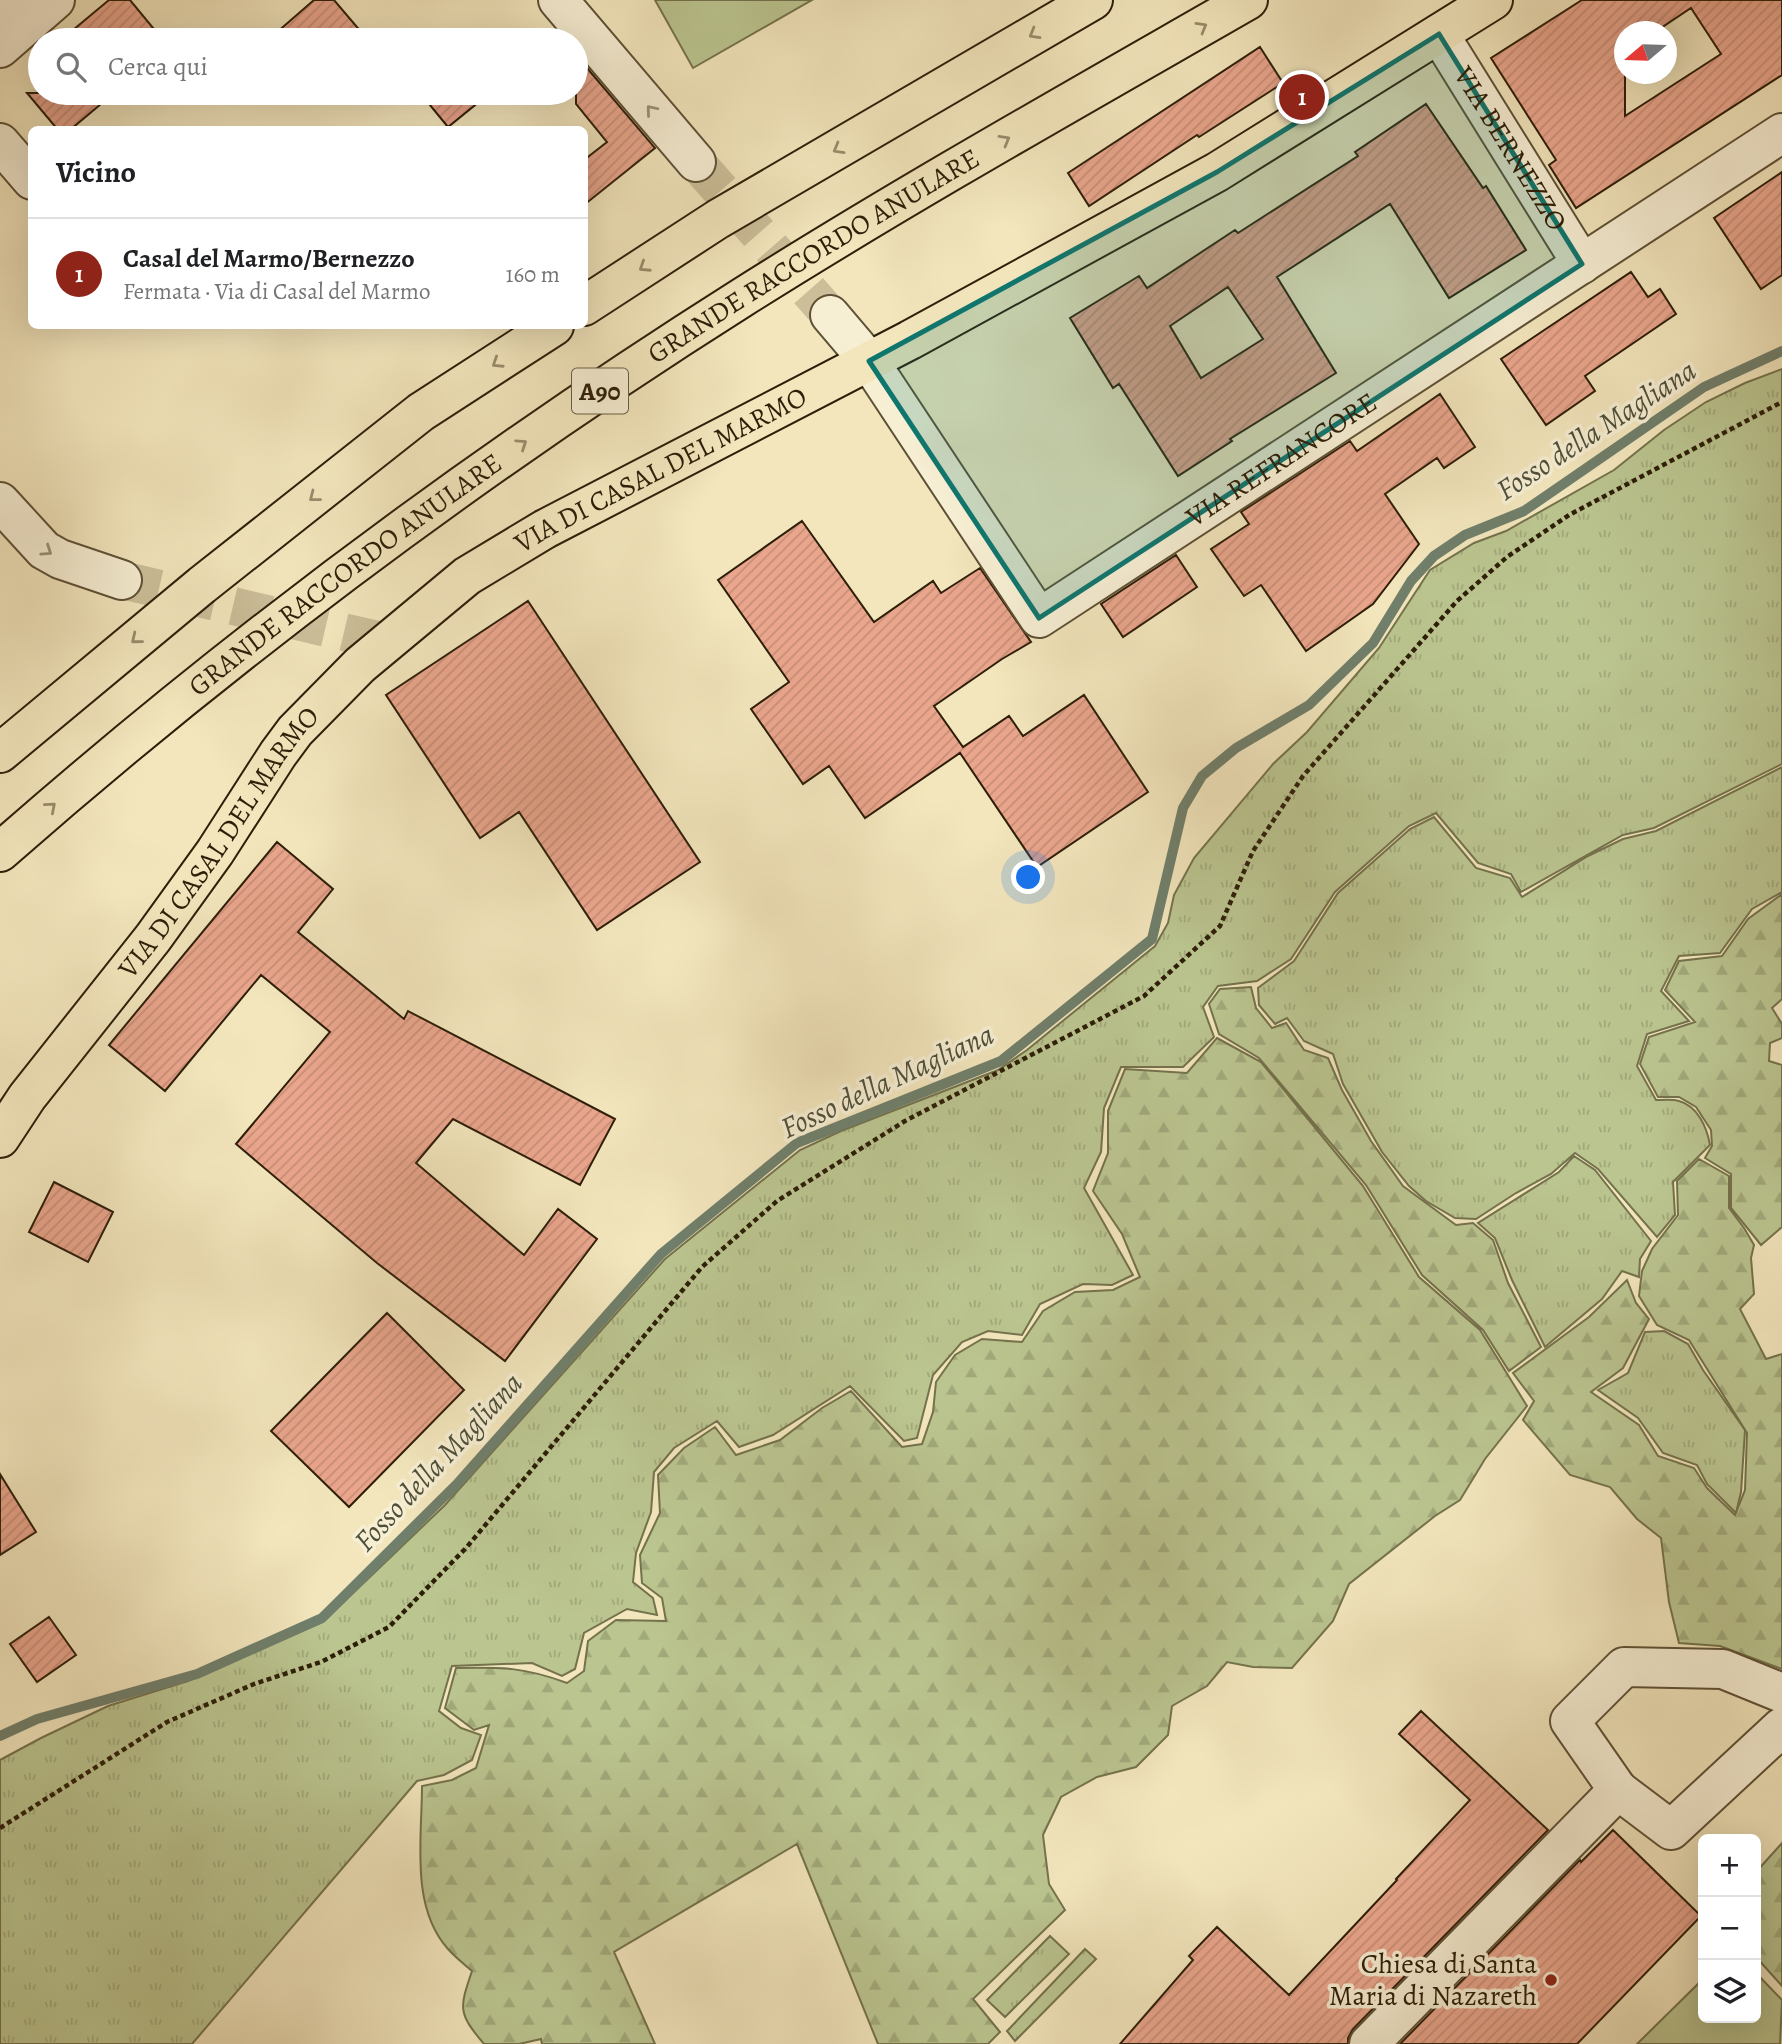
<!DOCTYPE html>
<html lang="it">
<meta charset="utf-8">
<style>
:root{--surface:#fff;--page:#f6f6f6;--text:#202124;--muted:#757577;--line:#e0e0e0;--accent:#8f2418}
body{margin:0;font-family:Alegreya,serif;background:var(--page);color:var(--text)}
.controls{position:absolute;right:21px;bottom:21px;display:grid;overflow:hidden;border-radius:10px;box-shadow:0 7px 28px #0002}
.controls button{width:63px;height:63px;display:grid;place-items:center;padding:0;border:0;border-bottom:2px solid var(--line);background:var(--surface);color:var(--text);font:35px sans-serif}
.compass{position:absolute;left:1614px;top:21px;width:63px;height:63px;border-radius:50%;background:var(--surface);box-shadow:0 7px 28px #0002;rotate:251deg}
.you{position:absolute;left:1029px;top:878px;width:24px;height:24px;margin:-18px;border:5px solid #fff;border-radius:50%;background:#1a73e8;box-shadow:0 0 0 10px #1a73e833}
.badge{display:grid;place-items:center;width:46px;height:46px;border-radius:50%;background:var(--accent);color:#fff;font-size:23px;font-weight:700}
.pin{position:absolute;translate:-50% -50%;border:4px solid #fff;box-shadow:0 2px 7px #0006}
.list{margin:0;padding:0;list-style:none}
h2{display:flex;justify-content:space-between;align-items:center;height:91px;margin:0;padding:0 28px;font-size:30px}
h2 small{font-size:23px;font-weight:400;color:var(--muted)}
.list li{display:grid;grid-template-columns:46px 1fr auto;gap:21px;align-items:center;box-sizing:border-box;height:112px;padding:0 28px;border-top:2px solid var(--line)}
.list b{display:block;font-size:26px;white-space:nowrap}
.list p{margin:0;font-size:23px;white-space:nowrap;color:var(--muted)}
.list em{font-size:23px;font-style:normal;color:var(--muted)}
.icon{flex:none;width:38px;height:38px;fill:none;stroke:currentColor;stroke-width:2;stroke-linecap:round;stroke-linejoin:round}
.map{position:relative;flex:none;width:1782px;height:2044px;overflow:hidden}
.search{position:absolute;background:var(--surface);box-shadow:0 7px 28px #0002;left:28px;top:28px;width:560px;height:77px;display:flex;align-items:center;gap:18px;box-sizing:border-box;padding:0 24px;border-radius:38px;color:var(--muted);font-size:26px}
.panel{position:absolute;background:var(--surface);box-shadow:0 7px 28px #0002;left:28px;top:126px;width:560px;height:203px;border-radius:10px}
.map>svg:first-child{display:block}
.grass{fill:url(#grass-tufts);stroke:#74724c;stroke-width:2}
.forest{fill:url(#forest-firs);stroke:#74724c;stroke-width:2}
.pitch{fill:#bbc590;stroke:#74724c;stroke-width:2}
.lines{fill:none;stroke-linecap:round;stroke-linejoin:round}
.stream{stroke:#707f6b;stroke-width:10}
.building{fill:url(#building-hatch);stroke:#2d1e08;stroke-width:2;fill-rule:evenodd}
.minor-tunnel{stroke:#cbbe99;stroke-width:38;stroke-dasharray:38 19;stroke-linecap:butt}
.minor-casing{stroke:#5e5035;stroke-width:42}
.major-casing{stroke:#2d1e08;stroke-width:42}
.highway-casing{stroke:#2d1e08;stroke-width:42}
.path{stroke:#2d1e08;stroke-width:4.5;stroke-dasharray:5 3.5;stroke-linecap:butt}
.minor{stroke:#f7efd4;stroke-width:38}
.major{stroke:#f3e6bd;stroke-width:38}
.highway{stroke:#f3e6bd;stroke-width:38}
.oneway{stroke:#9a8c6c}
.oneway2{stroke:#9c9178}
.marked{fill:#0f766e;fill-opacity:0.2;stroke:#0f766e;stroke-width:5;stroke-linejoin:round}
.poi-dot{fill:#8f2418;stroke:#f7efd4;stroke-width:2.5}
.labels{text-anchor:middle;dominant-baseline:central;stroke-width:7;stroke-linejoin:round;paint-order:stroke}
.shield{fill:#f7efd4;stroke:#6a5d45;stroke-width:2}
.shield-label{font-size:26px;font-weight:bold;fill:#2d1e08}
.street-label{font-size:28px;fill:#2d1e08;stroke:#f7efd4}
.poi-label{font-size:28px;fill:#2d1e08;stroke:#f7efd4;text-anchor:end}
.water-label{font-size:30px;font-style:italic;fill:#4e4f3a;stroke:#f7efd4}
</style>
<div class="map">
<svg width="1782" height="2044" viewBox="0 0 1782 2044">
<defs>
<pattern id="grass-tufts" width="24" height="20" patternUnits="userSpaceOnUse" patternTransform="scale(1.75)"><rect width="24" height="20" fill="#bbc590"/><path d="M3 7l-1-3M5 7V3M7 7l1-3M15 17l-1-3M17 17v-4M19 17l1-3" fill="none" stroke="#a1a97b"/></pattern>
<pattern id="forest-firs" width="22" height="20" patternUnits="userSpaceOnUse" patternTransform="scale(1.75)"><rect width="22" height="20" fill="#bbc590"/><path d="M5 1l3.5 6h-7zM16 11l3.5 6h-7z" fill="#a1a97b"/></pattern>
<pattern id="building-hatch" width="6" height="6" patternUnits="userSpaceOnUse" patternTransform="scale(1.75)"><rect width="6" height="6" fill="#eaa68d"/><path d="M-1 1l2-2M0 6l6-6M5 7l2-2" fill="none" stroke="#c98e78"/></pattern>
</defs>
<rect width="100%" height="100%" fill="#f3e6bd"/>
<filter id="stains"><feTurbulence type="fractalNoise" baseFrequency=".00286" numOctaves="4"/><feColorMatrix values="0 0 0 0 .2 0 0 0 0 .09 0 0 0 0 .02 0 0 0 .5 -.17"/></filter>
<radialGradient id="worn" r=".72"><stop offset=".6" stop-color="#630" stop-opacity="0"/><stop offset="1" stop-color="#630" stop-opacity=".3"/></radialGradient>
<path class="grass" d="M1782,369v395l-128,64 -31,7 -102,57 -10,-18 -33,-11 -42,-50 -27,13 -74,66 -44,67 -34,22 -39,5 -15,21 11,30 -31,30h-62l-17,41 -3,44 -17,36 49,87 -21,10 -29,-1 -43,20 -18,31 -34,-4 -26,11 -29,33 -16,63 -13,3 -54,-55 -77,49 -34,12 -22,-26 -43,27 -20,24 -3,40 -15,41 -3,29 20,16 4,17 -30,-6 -43,24 -9,36 -13,7 -30,-13 -80,3 -13,45 22,17 20,7 -9,25 -28,15 -27,6 -225,263h-192v-284l41,-22 67,-32 80,-25 135,-59 122,-117 220,-246 135,-109 41,-19 157,-61 29,-20 128,-104 13,-23 6,-28 20,-37 79,-94 34,-32 72,-84 51,-78 44,-27 32,-12 108,-61 50,-40 42,-28 39,-19z
M1782,767v125l-30,17 -32,44 -41,3 -18,35 28,30 -42,13 -10,32 19,34c7,0 17,-1 23,1 19,5 28,27 31,44l-37,37 2,33 -18,22 -59,-68 -23,-16 -24,21 -35,19 -40,26 -21,-1 -29,-17 -17,-15 -27,-34 -39,-68 -10,-30 -29,-13 -17,-23 -12,6 -16,-19 -1,-17 36,-27 44,-68 72,-64 24,-12 42,51 34,10 12,19 66,-41 35,-17 33,-8z
M1574,1156l21,14 56,71 -11,18 -1,18 -17,-6 -20,28 -57,48 -33,-67 -17,-42 -17,-15 81,-51z
M1664,1331l24,13 15,26 42,60 -4,62 -5,21 -29,-29 -10,-19 -34,-12 -25,-35 -40,-28 30,-17 17,-41z
M1050,1936l19,18 -64,63 -18,-17z
M1085,1949l11,10 -81,82 -8,-10z"/>
<path class="forest" d="M1782,894v105l-10,9 10,16v14l-12,5 -1,18 13,4v162l-21,18 -30,-37v-34l-26,-16 7,-12 -1,-16 -15,-23 -17,-10h-21l-18,-33 9,-27 46,-15 -30,-32 14,-29 43,-5 26,-37z
M1251,987l5,21 16,20 14,-5 18,27 24,8 14,32 29,51 32,45 53,39 17,-2 20,17 15,43 33,64 -32,24 -26,-41 -61,-55 -56,-90 -107,-127 -40,-24 -10,-30 11,-15z
M1217,1038l44,24 102,124 56,91 61,53 47,76 -42,53 -25,41 -25,16 -86,68 -16,37 -41,47 -39,-1 -26,-5 -20,24 -35,20 -4,29 -32,32 -39,10 -36,20 -18,38 6,49 16,26 -92,89 27,33 -12,12h-110l-81,-200 -183,108 41,92h-113l-1,-5 -22,5h-35c-26,-31 -25,-35 -12,-73 -8,-7 -17,-14 -24,-22 -38,-42 -26,-111 -26,-163l30,-6 24,-12 13,-43 -15,5 -29,-22 11,-40c46,-1 68,-1 111,15l17,-12 4,-30 28,-21 50,1 -4,-23 -20,-15 -2,-28 20,-42 -2,-38 26,-27 31,-21 21,28 44,-15 42,-32 29,-17 51,56 20,-3 11,-32 3,-30 19,-27 27,-16 40,3 21,-31 32,-19 38,-2 27,-13 -18,-43 -29,-43 15,-38v-42l17,-42 62,4z
M1699,1159l30,17v32l15,20 10,17 -3,13 3,36 -14,15 26,50 16,-5v315l-62,-23 -41,-3 -10,-41 -8,-64 -24,-19 -27,-32 -40,-12 -47,-55 11,-19 -21,-28 76,-56 38,-37 9,23 13,16 -26,49 -32,24 48,33 19,31 36,12 13,20 28,27 10,-25 2,-57 -58,-93 -32,-15 -18,-29 3,-25 10,-22 26,-34 -1,-34z
M1782,1843v143l-26,-29v-85z"/>
<path class="pitch" d="M655,0h157l-119,68z
M1756,1973l26,27 -2,44h-143l66,-65v39h53z"/>
<g class="lines">
<path class="stream" d="M0,1736l37,-17 160,-45 125,-56 135,-134 204,-230 136,-111 204,-82 151,-122 31,-131 19,-32 34,-28 73,-43 64,-62 38,-62 23,-25 31,-21 59,-24 180,-124 78,-36"/>
</g>
<path class="building" d="M109,0h21l33,40h-102z
M314,0h20l34,40h-100z
M1582,0h200v75l-206,133 -27,-43 7,-5 -65,-102zM1691,8l30,46 -96,62v-84h30z
M1260,47l23,36 -84,54 -2,-2 -108,71 -21,-33z
M576,55l79,93 -71,57v-45l23,-18 -31,-38z
M27,93h87l-44,37h-12z
M443,93h47l-42,34 -19,-23z
M1426,104l57,84 3,-2 40,64 -77,48 -59,-94 -113,73 59,96 -106,66 2,2 -54,35 -59,-92 -6,4 -43,-70 69,-42 8,12 88,-58 3,3 120,-77 -3,-4zM1228,287l35,52 -62,39 -31,-52z
M1782,172v103l-21,14 -47,-71z
M1631,272l17,25 12,-8 16,25 -91,62 10,15 -49,34 -45,-66z
M1440,394l35,53 -31,21 -7,-10 -52,36 34,50 -46,60 -67,47 -45,-66 -17,11 -33,-47 38,-25 -8,-12 109,-71 7,10z
M802,521l72,101 59,-41 8,12 39,-25 51,74 -29,17 -68,47 29,41 46,-31 14,20 61,-41 64,97 -111,75 -77,-114 -95,65 -36,-52 -26,18 -52,-75 38,-27 -71,-102z
M1176,555l21,32 -74,50 -22,-33z
M528,601l172,261 -103,68 -78,-118 -39,26 -94,-143z
M277,842l56,47 -35,43 106,87 4,-8 207,108 -35,66 -127,-66 -37,44 108,92 34,-46 39,30 -92,122 -128,-98 -141,-119 94,-112 -69,-57 -96,116 -56,-46z
M54,1182l59,30 -25,50 -59,-30z
M387,1313l77,77 -115,117 -78,-76z
M0,1474l36,58 -36,23z
M49,1617l27,38 -39,27 -27,-38z
M1421,1711l127,119 -195,199 -5,9v6h-228l73,-84 -4,-4 28,-29 72,68 108,-115 -1,-1 74,-79 -71,-66z
M1613,1830l88,86 -124,128h-177l180,-184 1,2z"/>
<g class="lines">
<path class="minor-tunnel" d="M696,162l134,153
M122,580l264,62"/>
<g class="minor-casing">
<g id="minor">
<path d="M2,0l22,26"/>
<path d="M558,0l138,162"/>
<path id="s1" d="M1439,34l143,230"/>
<path d="M0,48l55,-48"/>
<path d="M0,143l32,37"/>
<path id="s2" d="M830,315l39,46 170,257 743,-485"/>
<path d="M0,502l44,48 16,9 62,21"/>
<path d="M1618,1790l53,40 111,-103"/>
<path d="M1369,2044l249,-254 -48,-69 54,-54 99,2 59,24"/>
</g>
</g>
<g class="major-casing">
<g id="major">
<path id="s3" d="M0,1138l27,-41 126,-159 62,-86 63,-98 17,-23 65,-66 107,-89 78,-47 365,-189 307,-168 276,-172"/>
</g>
</g>
<g class="highway-casing">
<g id="highway">
<path d="M584,306l134,-87 375,-219"/>
<path d="M0,753l202,-168 219,-173 133,-86"/>
<path id="s4" d="M0,852c232,-204 482,-390 743,-555 165,-104 336,-200 505,-297"/>
</g>
</g>
<path class="path" d="M0,1828l167,-106 87,-38 67,-22 68,-35 77,-79 236,-281 75,-66 128,-80 239,-125 76,-70 33,-75 50,-75 154,-175 50,-44 62,-42 213,-113"/>
<use href="#minor" class="minor"/>
<use href="#major" class="major"/>
<use href="#highway" class="highway"/>
</g>
<defs><path id="oneway-chevron" d="M-2-3.5L2.5 0L-2 3.5" fill="none" stroke-width="1.6" stroke-linecap="round" stroke-linejoin="round" transform="scale(1.75)"/></defs>
<g class="oneway">
<use href="#oneway-chevron" transform="translate(1202 27) rotate(-30)"/>
<use href="#oneway-chevron" transform="translate(1034 34) rotate(150)"/>
<use href="#oneway-chevron" transform="translate(1005 140) rotate(-30)"/>
<use href="#oneway-chevron" transform="translate(838 149) rotate(150)"/>
<use href="#oneway-chevron" transform="translate(644 267) rotate(147)"/>
<use href="#oneway-chevron" transform="translate(497 363) rotate(147)"/>
<use href="#oneway-chevron" transform="translate(522 444) rotate(-34)"/>
<use href="#oneway-chevron" transform="translate(314 497) rotate(142)"/>
<use href="#oneway-chevron" transform="translate(136 639) rotate(141)"/>
<use href="#oneway-chevron" transform="translate(51 807) rotate(-41)"/>
</g>
<g class="oneway2">
<use href="#oneway-chevron" transform="translate(651 110) rotate(-130)"/>
<use href="#oneway-chevron" transform="translate(47 551) rotate(34)"/>
</g>
<path class="marked" d="M1439,34l143,230 -543,354 -170,-257 348,-189z"/>
<circle class="poi-dot" cx="1551" cy="1980" r="7"/>
<g class="labels">
<rect class="shield" x="572" y="368.5" width="56" height="45" rx="5"/>
<g class="shield-label">
<text x="600" y="391">A90</text>
</g>
<g class="street-label">
<text stroke="none"><textPath href="#s1" startOffset="135">VIA BERNEZZO</textPath></text>
<text stroke="none"><textPath href="#s4" startOffset="1010">GRANDE RACCORDO ANULARE</textPath></text>
<text stroke="none"><textPath href="#s2" startOffset="658">VIA REFRANCORE</textPath></text>
<text stroke="none"><textPath href="#s3" startOffset="956">VIA DI CASAL DEL MARMO</textPath></text>
<text stroke="none"><textPath href="#s4" startOffset="443">GRANDE RACCORDO ANULARE</textPath></text>
<text stroke="none"><textPath href="#s3" startOffset="368">VIA DI CASAL DEL MARMO</textPath></text>
</g>
<g class="poi-label">
<text x="1537" y="1964">Chiesa di Santa<tspan x="1537" dy="32">Maria di Nazareth</tspan></text>
</g>
<g class="water-label">
<text transform="translate(1596 430) rotate(-33)">Fosso della Magliana</text>
<text transform="translate(887 1081) rotate(-25)">Fosso della Magliana</text>
<text transform="translate(438 1462) rotate(-47)">Fosso della Magliana</text>
</g>
</g>
<rect width="100%" height="100%" filter="url(#stains)"/>
<rect width="100%" height="100%" fill="url(#worn)"/>
</svg>
<div class="controls">
<button>+</button>
<button>−</button>
<button><svg class="icon" aria-label="layers" viewBox="0 0 24 24"><path d="M12 4l9 5-9 5-9-5zM3 14l9 5 9-5"/></svg></button>
</div>
<svg class="compass" viewBox="-18 -18 36 36"><path d="M0-13l5 13h-10z" fill="#e53935"/><path d="M0 13l5-13h-10z" fill="#757577"/></svg>
<div class="you"></div>
<div class="pin badge" style="left:1302px;top:97px">1</div>
<div class="search"><svg class="icon" aria-label="search" viewBox="0 0 24 24"><circle cx="10" cy="10" r="6"/><path d="M15 15l6 6"/></svg>Cerca qui</div>
<section class="panel">
<h2>Vicino<small></small></h2>
<ul class="list">
<li><span class="badge">1</span><div><b>Casal del Marmo/Bernezzo</b><p>Fermata · Via di Casal del Marmo</p></div><em>160 m</em></li>
</ul>
</section>
</div>
